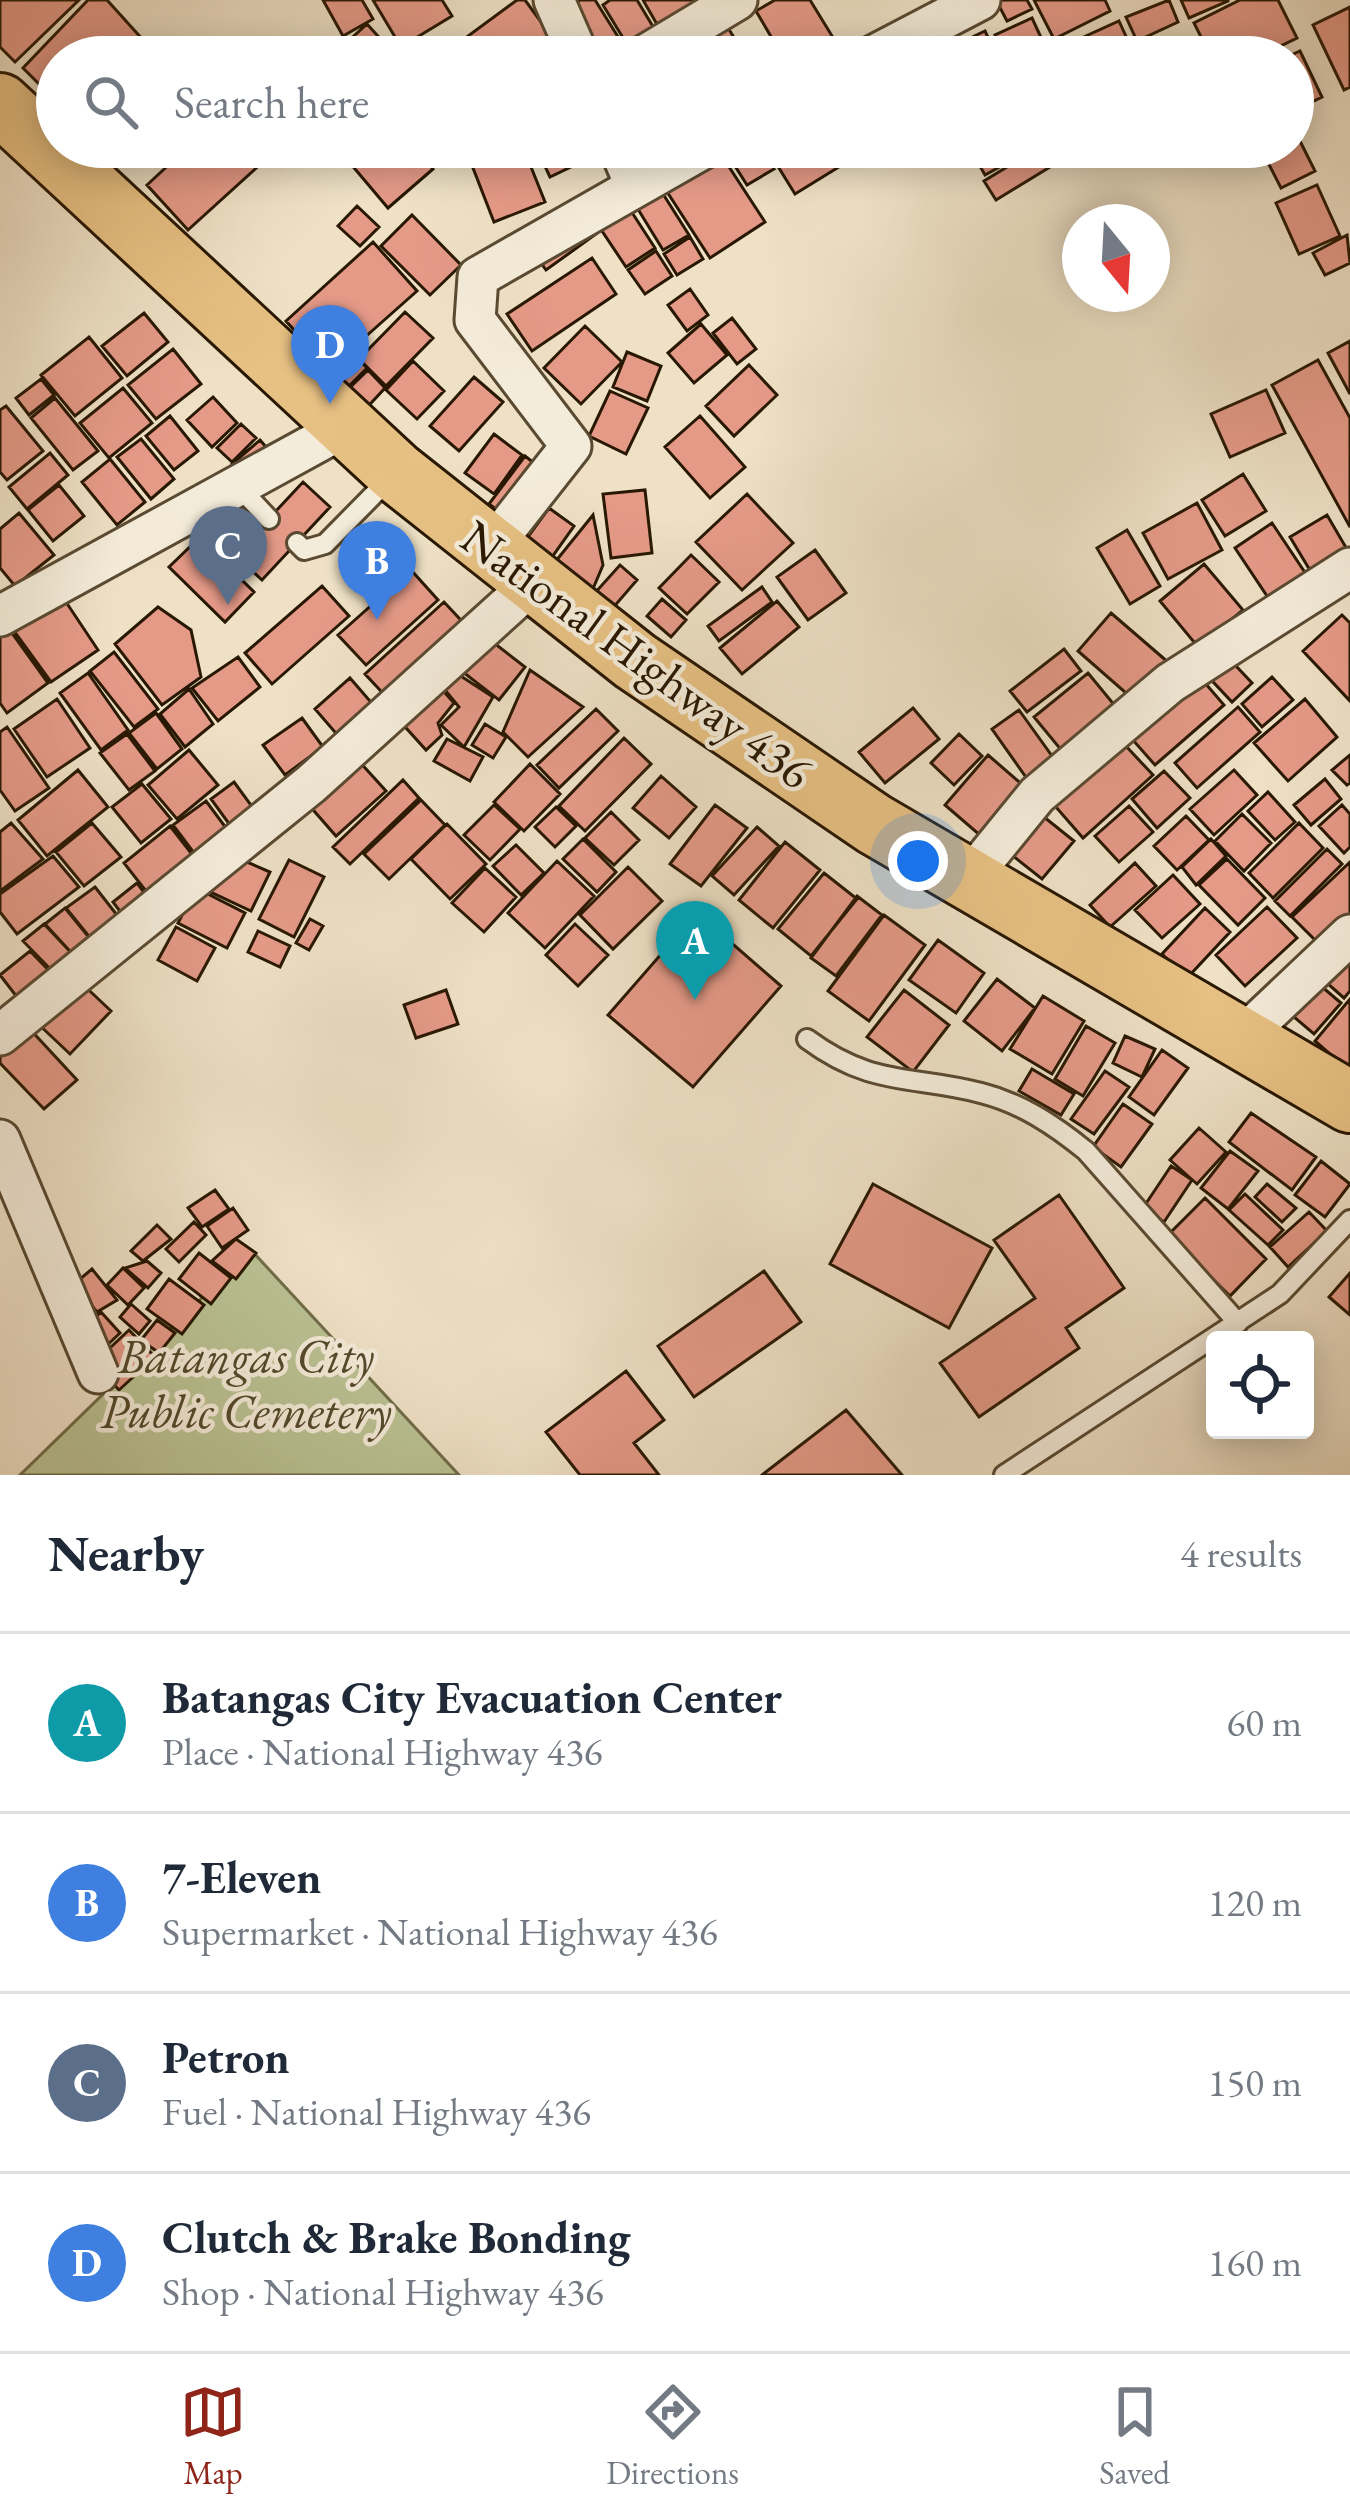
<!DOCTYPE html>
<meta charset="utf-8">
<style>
:root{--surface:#fff;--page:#f6f6f7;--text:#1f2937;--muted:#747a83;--line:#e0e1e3;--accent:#8f2418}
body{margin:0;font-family:"EB Garamond",serif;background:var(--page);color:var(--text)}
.controls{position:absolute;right:36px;bottom:36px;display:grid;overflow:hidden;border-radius:12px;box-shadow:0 6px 30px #0003}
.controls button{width:108px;height:108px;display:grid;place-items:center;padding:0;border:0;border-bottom:3px solid var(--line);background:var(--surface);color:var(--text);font:60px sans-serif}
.compass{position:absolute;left:1062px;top:204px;width:108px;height:108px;border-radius:50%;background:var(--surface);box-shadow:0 6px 30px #0003;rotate:162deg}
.you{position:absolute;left:918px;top:861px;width:42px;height:42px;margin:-30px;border:9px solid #fff;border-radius:50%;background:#1a73e8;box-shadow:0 0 0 18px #1a73e833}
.badge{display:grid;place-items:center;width:78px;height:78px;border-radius:50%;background:var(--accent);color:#fff;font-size:39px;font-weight:700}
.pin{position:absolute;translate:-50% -99px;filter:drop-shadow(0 3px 6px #0008)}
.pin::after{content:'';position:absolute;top:63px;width:42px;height:36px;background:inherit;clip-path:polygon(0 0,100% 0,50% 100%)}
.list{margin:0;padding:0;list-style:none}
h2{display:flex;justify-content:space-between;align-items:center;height:156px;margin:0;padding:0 48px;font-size:51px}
h2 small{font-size:39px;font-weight:400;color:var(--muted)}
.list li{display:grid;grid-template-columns:78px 1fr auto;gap:36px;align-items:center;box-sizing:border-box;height:180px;padding:0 48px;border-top:3px solid var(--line)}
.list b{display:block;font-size:45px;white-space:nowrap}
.list p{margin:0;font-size:39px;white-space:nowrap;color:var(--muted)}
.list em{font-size:39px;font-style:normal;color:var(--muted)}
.icon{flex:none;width:66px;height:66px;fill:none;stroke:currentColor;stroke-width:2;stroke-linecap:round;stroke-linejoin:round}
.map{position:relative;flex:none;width:1350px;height:1475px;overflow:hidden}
.search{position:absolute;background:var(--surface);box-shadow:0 6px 30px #0003;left:36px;right:36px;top:36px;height:132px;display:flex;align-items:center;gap:30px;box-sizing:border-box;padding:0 42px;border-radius:66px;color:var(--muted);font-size:45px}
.sheet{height:876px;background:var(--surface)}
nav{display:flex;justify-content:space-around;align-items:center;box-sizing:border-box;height:168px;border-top:3px solid var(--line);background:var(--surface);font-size:33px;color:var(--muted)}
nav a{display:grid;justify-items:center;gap:6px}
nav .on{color:var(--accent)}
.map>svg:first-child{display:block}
.green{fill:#bac294;stroke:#726d4a;stroke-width:3}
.building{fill:#e59a88;stroke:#291801;stroke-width:3}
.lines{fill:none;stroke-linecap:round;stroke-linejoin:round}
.lane-casing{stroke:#5a4a32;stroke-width:24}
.street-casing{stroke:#5a4a32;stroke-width:45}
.primary-casing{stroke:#291801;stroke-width:66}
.lane{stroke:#f4ecda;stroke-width:18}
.street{stroke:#f4ecda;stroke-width:39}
.primary{stroke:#e7c083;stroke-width:60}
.labels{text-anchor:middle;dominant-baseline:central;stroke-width:9;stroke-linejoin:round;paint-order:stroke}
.street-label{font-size:48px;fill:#291801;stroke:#f4ecda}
.park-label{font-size:48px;font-style:italic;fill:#544b2d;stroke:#f4ecda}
</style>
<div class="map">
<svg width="1350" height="1475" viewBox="0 0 1350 1475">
<rect width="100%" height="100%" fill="#eee1c6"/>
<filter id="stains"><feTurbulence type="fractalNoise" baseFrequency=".00167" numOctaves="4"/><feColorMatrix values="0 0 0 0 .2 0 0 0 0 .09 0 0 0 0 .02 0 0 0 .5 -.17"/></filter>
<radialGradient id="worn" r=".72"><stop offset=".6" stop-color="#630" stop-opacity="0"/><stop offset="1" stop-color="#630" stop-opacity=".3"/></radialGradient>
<path class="green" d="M251,1250l208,225h-439z"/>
<path class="building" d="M0,0h79l-64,62 -15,-15z
M88,0h19l46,51 -6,6h-90v45l-34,-34z
M323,0h39l11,19 -30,17z
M373,0h69l10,16 -51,31z
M517,0h8l30,41 -22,16h-56l-13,-18z
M580,0h15l35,56 -44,1 -27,-44z
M610,0h27l18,30 -27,16 -25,-41z
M643,0h73l-54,33z
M775,0h35l30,49 -12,8h-45l-27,-46z
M996,0h31l5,9 -25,12z
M1034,0h71l5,11 -56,28z
M1169,0l9,22 -41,19 -11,-24z
M1181,0h47v1l-39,17z
M1240,0h38l19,38 -39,19h-47l-17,-34z
M1350,7v80l-6,3 -31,-65z
M720,15l23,37 -7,5h-66z
M1032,18l18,39h-45l-10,-22z
M1119,21l15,33 -52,3 -7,-16z
M367,24l28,31 -64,2z
M985,31l12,26h-36l-5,-12z
M1070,40l9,17h-26l-3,-7z
M1300,51l22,46 -29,14v-54h-6z
M1293,127l22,44 -34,17 -21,-41h33z
M188,147h86l2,3 -88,80 -41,-45z
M354,147h59l20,22 -45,39 -44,-52z
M488,147h35l22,55 -51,20 -26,-67z
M536,147h74v1l-60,29z
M716,147l49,75 -55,36 -50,-77z
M723,147h37l14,22 -27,16z
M766,147h83l6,10 -60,37z
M969,147h59l2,3 -45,25z
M1045,147h29l1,2 -22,12z
M1082,147h28l2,4 -23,11z
M1038,148l12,19 -54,33 -12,-19z
M1317,185l23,51 -41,18 -23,-51z
M658,186l31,49 -26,15 -30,-49z
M620,194l35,54 -29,19 -36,-54z
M357,206l22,21 -19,19 -22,-20z
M581,214l15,20 -50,36 -15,-21z
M412,215l49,50 -31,30 -49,-49z
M1347,235l3,28 -25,12 -12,-22z
M690,237l13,22 -26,16 -13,-21z
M373,242l44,49 -88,78 -43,-48z
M656,251l16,25 -27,18 -17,-24z
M592,258l24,36 -84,57 -25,-37z
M690,289l18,26 -21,16 -19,-26z
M405,312l28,26 -47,48 -27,-27z
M144,313l24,29 -41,34 -25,-30z
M732,318l24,31 -19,15 -24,-31z
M701,324l26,31 -33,28 -26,-30z
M585,326l37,36 -41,42 -37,-36z
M89,337l33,41 -47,38 -34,-41z
M1350,341v53l-22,-41z
M173,349l28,35 -45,35 -28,-34z
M350,351l17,17 -26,26 -17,-18z
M627,352l34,14 -14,35 -34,-14z
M1318,360l32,58v109l-78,-142z
M413,361l31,30 -27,28 -31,-29z
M749,365l28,30 -43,41 -28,-30z
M368,370l17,18 -25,27 -19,-19z
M474,377l29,25 -44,49 -29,-25z
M41,379l13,16 -25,20 -13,-17z
M123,388l29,35 -43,35 -29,-35z
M1266,390l19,43 -55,24 -19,-43z
M610,391l38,17 -22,46 -37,-18z
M213,397l24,26 -25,24 -25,-27z
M55,398l43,53 -25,19 -42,-52z
M6,406l37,45 -36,29 -7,-8v-62z
M170,416l28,35 -24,19 -28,-34z
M700,416l45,51 -35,31 -45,-51z
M241,424l15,14 -24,24 -15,-14z
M494,434l28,21 -28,39 -29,-21z
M141,439l33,40 -23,20 -34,-42z
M260,440l13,15 -27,24 -14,-15z
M50,453l18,22 -41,34 -18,-22z
M525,456l14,11 -35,48 -15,-11z
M110,459l35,43 -28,23 -35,-43z
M1243,474l23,37 -41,25 -23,-36z
M303,482l27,25 -68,73 -27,-25z
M59,485l25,31 -31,25 -25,-31z
M645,490l7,63 -41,5 -8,-64z
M747,494l46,49 -51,47 -46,-48z
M1197,503l25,47 -54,29 -25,-46z
M549,508l25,18 -22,31 -25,-19z
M19,513l35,42 -39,31 -15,-18v-39z
M593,515l10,50 -14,33 -38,-31z
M1327,515l21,36 -37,21 -21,-35z
M1272,523l40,60 -37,25 -40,-60z
M1127,530l33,56 -30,18 -33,-56z
M199,538l55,54 -29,30 -56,-55z
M815,550l31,43 -38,27 -31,-43z
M691,555l28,27 -32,32 -28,-26z
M1204,564l39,46 -45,37 -38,-46z
M620,565l17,15 -25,29 -18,-15z
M411,570l27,30 -72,65 -28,-30z
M322,586l27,30 -77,68 -27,-31z
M762,587l10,15 -53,39 -11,-15z
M58,590l40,60 -47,32 -45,-62z
M662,599l24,21 -15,17 -24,-21z
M777,601l22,26 -57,47 -22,-26z
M444,602l27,29 -79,72 -27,-29z
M158,607l33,23 10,47 -39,28 -47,-61z
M1111,613l58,50 -34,38 -57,-50z
M1342,615l8,8v78l-47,-50z
M7,626l41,57 -41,30 -7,-10v-72z
M485,636l40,31 -26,33 -40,-31z
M1064,649l17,22 -54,41 -17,-21z
M1221,650l31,33 -20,19 -31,-33z
M114,652l44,57 -24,18 -44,-56z
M238,657l22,30 -42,34 -26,-33z
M1193,669l31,36 -69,60 -31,-35z
M530,670l53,37 -55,50 -25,-25z
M453,671l40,26 -29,50 -23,-22 18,-18 -19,-23z
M88,673l40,57 -27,20 -41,-57z
M1088,673l28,34 -54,44 -28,-34z
M1272,677l21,23 -31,27 -20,-23z
M350,678l26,30 -36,30 -25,-29z
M437,684l17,19 -16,20 4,12 -16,15 -28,-31z
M189,689l24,35 -28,23 -25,-33z
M57,699l33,49 -43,29 -33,-48z
M1305,699l32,38 -49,44 -34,-38z
M1238,707l22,25 -63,56 -22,-25z
M913,708l26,31 -54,44 -26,-31z
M596,709l22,22 -59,57 -22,-23z
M1019,710l38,53 -27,20 -38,-54z
M156,713l26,36 -25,20 -28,-36z
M302,718l21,29 -38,28 -22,-30z
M485,724l21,13 -13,21 -21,-13z
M7,727l42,61 -34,23 -15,-21v-58z
M127,734l28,37 -26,19 -29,-37z
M959,734l23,22 -28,29 -23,-22z
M624,738l27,26 -66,67 -26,-25z
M447,739l36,18 -13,24 -36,-20z
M1124,744l29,31 -70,63 -28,-32z
M189,750l29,35 -41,34 -29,-34z
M988,755l37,32 -43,50 -37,-32z
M1350,755v28l-3,2 -15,-15z
M357,759l29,32 -50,45 -28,-32z
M530,764l30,30 -36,37 -30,-29z
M78,770l30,37 -61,49 -29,-36z
M1234,770l23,25 -43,40 -24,-26z
M1164,771l26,27 -33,30 -25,-29z
M661,776l35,31 -27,31 -36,-30z
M1325,779l16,20 -30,26 -17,-20z
M403,780l16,18 -69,66 -17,-17z
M234,782l25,34 -24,16 -24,-33z
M142,784l29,35 -30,24 -29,-36z
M1268,792l27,30 -20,18 -27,-29z
M421,800l24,25 -56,54 -25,-25z
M206,801l26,35 -32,25 -27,-36z
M494,805l26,24 -30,31 -26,-25z
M715,805l32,23 -46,58 -31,-22z
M1342,805l8,9v33l-6,6 -25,-27z
M1129,806l24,26 -34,30 -24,-26z
M556,807l20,19 -21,21 -20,-20z
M611,812l28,28 -25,25 -29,-27z
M1039,813l35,28 -32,38 -34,-27z
M1242,814l29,29 -27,28 -29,-30z
M1186,816l23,24 -32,30 -23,-24z
M11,823l32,36 -43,32v-59z
M92,823l29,34 -37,29 -28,-34z
M1299,823l24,25 -50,50 -24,-25z
M447,824l39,40 -36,35 -39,-40z
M170,826l28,36 -45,38 -29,-37z
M757,827l22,19 -45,49 -22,-19z
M583,839l33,33 -19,20 -34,-33z
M1211,839l15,17 -30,29 -14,-18z
M785,842l35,28 -47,58 -34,-28z
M516,845l28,28 -23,22 -28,-29z
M1327,849l15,15 -52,52 -15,-15z
M53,856l26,31 -62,47 -17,-22v-18z
M233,856l37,16 -19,39 -51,-24z
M1227,859l38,39 -27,27 -39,-40z
M289,860l35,17 -30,60 -35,-18z
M557,861l37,35 -49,52 -37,-35z
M1350,862v57l-28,28 -30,-30z
M1135,863l21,23 -46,41 -20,-22z
M628,867l34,34 -49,48 -33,-34z
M485,868l31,29 -32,35 -32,-29z
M824,873l33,26 -46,57 -33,-27z
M1173,875l27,29 -38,34 -27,-28z
M137,883l15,20 -24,19 -15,-20z
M95,887l29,37 -28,21 -30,-37z
M196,888l49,25 -18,35 -49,-25z
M857,896l25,19 -46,61 -25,-18z
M1267,907l30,31 -52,48 -29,-31z
M65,908l31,38 -17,15 -34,-37z
M1205,908l25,24 -43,46 -25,-24z
M697,913l84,73 -88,101 -85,-72z
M884,915l41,30 -56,76 -41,-30z
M310,919l13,7 -14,24 -13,-7z
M44,924l35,37 -18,19 -38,-39z
M575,924l33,31 -30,31 -32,-31z
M176,927l39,21 -18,33 -39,-21z
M258,931l32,15 -10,21 -32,-15z
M938,940l46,33 -28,40 -47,-33z
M30,951l28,29 -31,30 -27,-35z
M1340,955l10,8v28l-6,7 -24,-21z
M75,977l36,34 -41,43 -36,-34z
M997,979l38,29 -33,43 -38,-30z
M1314,980l27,23 -27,31 -27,-23z
M446,990l12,34 -42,14 -12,-33z
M904,990l45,35 -36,47 -46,-35z
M1043,996l41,25 -32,53 -42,-25z
M1350,999v64l-4,5 -31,-27z
M26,1025l51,55 -33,29 -44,-46v-14z
M1086,1026l29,17 -32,53 -28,-17z
M1125,1036l30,13 -13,28 -29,-14z
M1162,1050l26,18 -34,47 -25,-18z
M1032,1069l42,25 -13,21 -42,-24z
M1105,1071l24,16 -35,47 -23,-15z
M1123,1104l29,20 -31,43 -28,-20z
M1251,1113l65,44 -24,33 -63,-48z
M1199,1128l27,24 -29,32 -27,-24z
M1230,1151l28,20 -30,38 -27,-21z
M1321,1161l29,23 -25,33 -30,-22z
M1171,1166l21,14 -28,42 -21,-14z
M873,1184l119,64 -43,80 -119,-64z
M1267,1184l29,24 -14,14 -27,-25z
M215,1190l14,19 -27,18 -14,-19z
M1245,1194l38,36 -15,15 -39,-35z
M1059,1195l65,93 -58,40 13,20 -100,69 -39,-54 95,-65 -41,-58z
M1205,1198l61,61 -36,37 -62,-61z
M233,1208l15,22 -26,18 -15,-22z
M1309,1212l18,19 -39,36 -18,-20z
M194,1222l12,13 -27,27 -13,-13z
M157,1225l14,14 -28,22 -12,-10z
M236,1239l20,14 -20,26 -24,-18z
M199,1253l32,25 -20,26 -32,-25z
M147,1261l14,12 -13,15 -23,-20z
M123,1268l21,20 -16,17 -21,-20z
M92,1269l25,31 -20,12 -23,-28z
M764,1271l37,51 -107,75 -36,-51z
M1350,1273v42l-21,-18z
M169,1279l35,26 -22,29 -35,-25z
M131,1304l19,17 -11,13 -19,-17z
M101,1312l19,21 -20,19 -20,-20z
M157,1320l18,13 -16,20 -18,-13z
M129,1330l26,27 -36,33 -25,-27z
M626,1371l38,49 -30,23 25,32h-79l-34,-43z
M846,1410l56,65h-140z"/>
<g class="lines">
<g class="lane-casing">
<path id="lane" d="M240,488l29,31
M297,543l7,7 21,-6 67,-68
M807,1039c65,48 103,36 174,54 40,10 73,32 105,58l152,172
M1004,1475l276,-181 70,-74"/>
</g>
<g class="street-casing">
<path id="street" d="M554,0l25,57
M642,57l95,-57
M871,57l109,-57
M619,147l16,38
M490,549l81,-103 -96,-126 3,-43 228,-130
M0,616l347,-190
M967,881l70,-86 133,-112 180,-115
M0,1035l311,-251 221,-200
M1239,1040l111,-105
M0,1140l98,233"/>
</g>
<g class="primary-casing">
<path id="primary" d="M0,104l396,368 239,189 239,163 476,278"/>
</g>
<use href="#lane" class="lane"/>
<use href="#street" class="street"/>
<use href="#primary" class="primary"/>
</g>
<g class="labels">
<g class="street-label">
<text transform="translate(637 654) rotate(36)">National Highway 436</text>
</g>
<g class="park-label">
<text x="246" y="1356">Batangas City<tspan x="246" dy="55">Public Cemetery</tspan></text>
</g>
</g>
<rect width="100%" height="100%" filter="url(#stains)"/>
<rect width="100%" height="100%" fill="url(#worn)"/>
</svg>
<div class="controls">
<button><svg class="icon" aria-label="locate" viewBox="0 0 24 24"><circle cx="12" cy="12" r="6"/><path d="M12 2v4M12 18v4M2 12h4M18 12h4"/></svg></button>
</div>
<svg class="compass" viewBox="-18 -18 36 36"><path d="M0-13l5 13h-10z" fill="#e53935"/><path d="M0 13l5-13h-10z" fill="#747a83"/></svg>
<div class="you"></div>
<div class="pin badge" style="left:695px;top:1000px;background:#0f9aa8">A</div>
<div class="pin badge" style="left:377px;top:620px;background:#3f7fe0">B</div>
<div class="pin badge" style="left:228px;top:605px;background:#5c6f8a">C</div>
<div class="pin badge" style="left:330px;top:404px;background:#3f7fe0">D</div>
<div class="search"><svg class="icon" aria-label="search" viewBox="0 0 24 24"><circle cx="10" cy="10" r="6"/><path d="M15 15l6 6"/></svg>Search here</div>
</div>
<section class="sheet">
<h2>Nearby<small>4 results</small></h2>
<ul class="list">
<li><span class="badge" style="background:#0f9aa8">A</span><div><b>Batangas City Evacuation Center</b><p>Place · National Highway 436</p></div><em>60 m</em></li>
<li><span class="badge" style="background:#3f7fe0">B</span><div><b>7-Eleven</b><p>Supermarket · National Highway 436</p></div><em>120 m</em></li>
<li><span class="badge" style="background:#5c6f8a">C</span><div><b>Petron</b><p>Fuel · National Highway 436</p></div><em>150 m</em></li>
<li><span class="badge" style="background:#3f7fe0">D</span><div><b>Clutch &amp; Brake Bonding</b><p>Shop · National Highway 436</p></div><em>160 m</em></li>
</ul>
</section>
<nav>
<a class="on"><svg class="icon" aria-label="map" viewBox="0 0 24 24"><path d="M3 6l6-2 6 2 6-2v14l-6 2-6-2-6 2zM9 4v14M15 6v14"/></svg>Map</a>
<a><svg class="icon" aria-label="directions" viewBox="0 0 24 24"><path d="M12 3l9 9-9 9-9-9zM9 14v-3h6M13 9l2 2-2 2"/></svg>Directions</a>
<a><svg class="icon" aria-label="saved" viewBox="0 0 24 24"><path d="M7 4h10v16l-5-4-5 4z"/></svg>Saved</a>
</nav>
